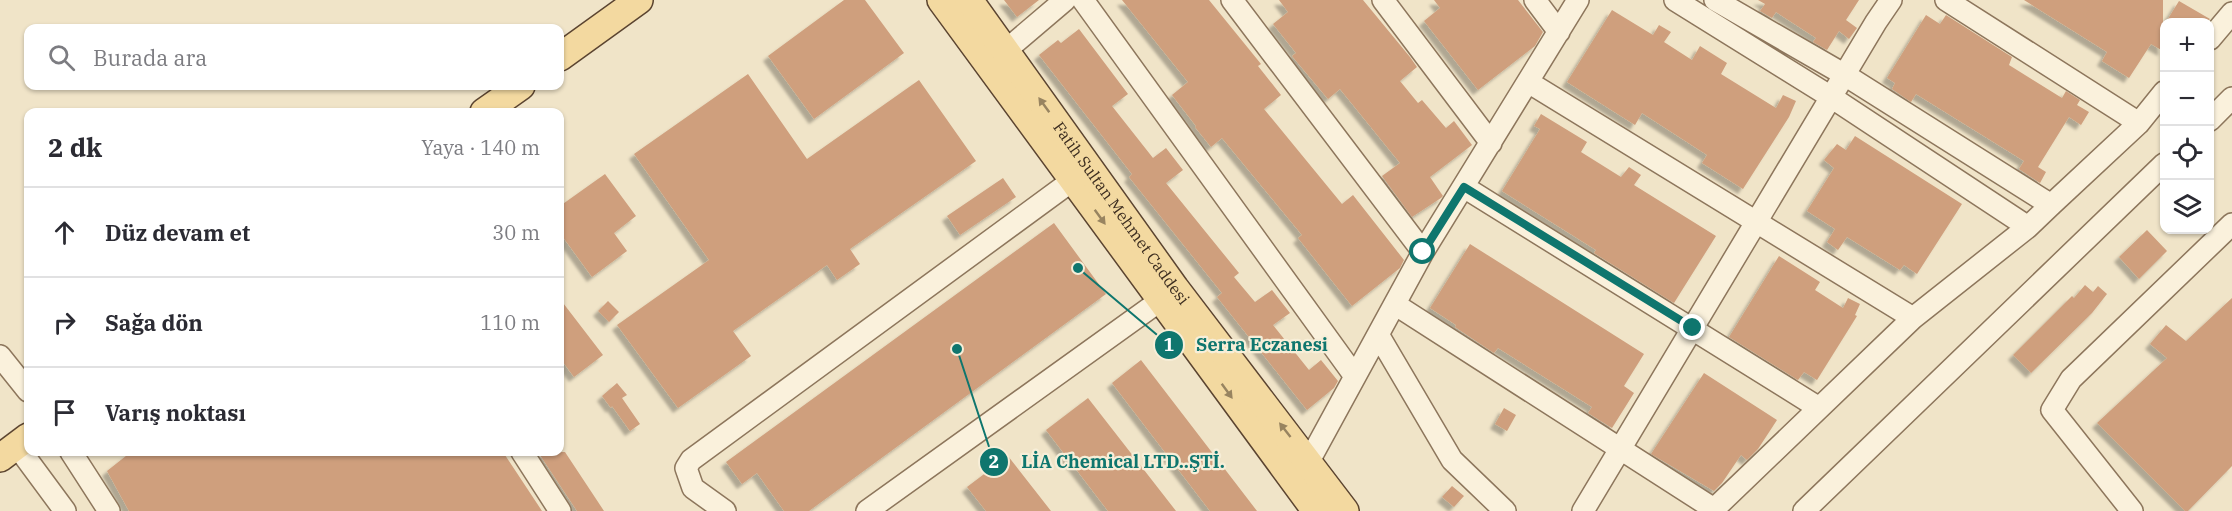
<!DOCTYPE html>
<html lang="tr">
<meta charset="utf-8">
<style>
:root{--surface:#fff;--page:#f7f7f7;--text:#2b2b33;--muted:#7c7c81;--line:#e1e1e2}
body{margin:0;font-family:"IBM Plex Serif",serif;background:var(--page);color:var(--text)}
.controls{position:absolute;right:18px;top:18px;display:grid;overflow:hidden;border-radius:12px;box-shadow:0 2px 4px #0004}
.controls button{width:54px;height:54px;display:grid;place-items:center;padding:0;border:0;border-bottom:2px solid var(--line);background:var(--surface);color:var(--text);font:30px sans-serif}
.stop{position:absolute;width:18px;height:18px;margin:-14px;border:4px solid #0f766e;border-radius:50%;background:#fff}
.stop.end{background:#0f766e;border-color:#fff;box-shadow:0 2px 6px #0008}
.list{margin:0;padding:0;list-style:none}
h2{display:flex;justify-content:space-between;align-items:center;height:78px;margin:0;padding:0 24px;font-size:26px}
h2 small{font-size:20px;font-weight:400;color:var(--muted)}
.list li{display:grid;grid-template-columns:39px 1fr auto;gap:18px;align-items:center;box-sizing:border-box;height:90px;padding:0 24px;border-top:2px solid var(--line)}
.list b{display:block;font-size:22px;white-space:nowrap}
.list em{font-size:20px;font-style:normal;color:var(--muted)}
.icon{flex:none;width:33px;height:33px;fill:none;stroke:currentColor;stroke-width:2;stroke-linecap:round;stroke-linejoin:round}
.map{position:relative;flex:none;width:2232px;height:511px;overflow:hidden}
.search{position:absolute;background:var(--surface);box-shadow:0 2px 4px #0004;left:24px;top:24px;width:540px;height:66px;display:flex;align-items:center;gap:15px;box-sizing:border-box;padding:0 21px;border-radius:12px;color:var(--muted);font-size:22px}
.panel{position:absolute;background:var(--surface);box-shadow:0 2px 4px #0004;left:24px;top:108px;width:540px;height:348px;border-radius:12px}
.map>svg:first-child{display:block}
.building{fill:#cf9f7d;filter:url(#shadow)}
.lines{fill:none;stroke-linecap:round;stroke-linejoin:round}
.minor-casing{stroke:#8d765c;stroke-width:24}
.major-casing{stroke:#5b4430;stroke-width:30}
.minor{stroke:#faf1dc;stroke-width:21}
.major{stroke:#f3d9a0;stroke-width:27}
.oneway{fill:#988460}
.route{stroke:#0f766e;stroke-width:8}
.labels{text-anchor:middle;dominant-baseline:central;stroke-width:4.5;stroke-linejoin:round;paint-order:stroke}
.street-label{font-size:16px;fill:#3d2e20;stroke:#f7eed8}
.leader{fill:none;stroke:#0f766e;stroke-width:2}
.callout-dot{fill:#0f766e;stroke:#f7eed8;stroke-width:2}
.mark-label{font-size:18px;text-anchor:middle;font-weight:bold;fill:#fff}
.callout-label{font-size:18px;text-anchor:middle;font-weight:bold;fill:#0f766e;stroke:#f7eed8;stroke-width:4.5;stroke-linejoin:round;paint-order:stroke}
</style>
<div class="map">
<svg width="2232" height="511" viewBox="0 0 2232 511">
<defs>
<filter id="shadow"><feDropShadow dx="-5" dy="5" stdDeviation="1.5" flood-color="#0004"/></filter>
</defs>
<rect width="100%" height="100%" fill="#f0e4c8"/>
<path class="building" d="M844,0h21l39,53 -90,66 -46,-63z
M1004,0h35l-22,17z
M1122,0h87l52,64 -3,2 23,29 -17,14 78,95 11,-9 51,65 -4,8 -48,38 -54,-68 4,-3 -80,-97 -11,9 -16,-20 1,-1 -24,-31 16,-13z
M1279,0h84l47,57 7,10 -17,14 18,22 4,-3 24,28 8,-7 18,24 -42,32 13,19 -2,2 -29,19 -30,-41 18,-13 -60,-74 -12,10 -36,-43 4,-3 -23,-29 15,-12z
M1434,0h84l25,32 -8,14 -57,44 -54,-69 16,-13z
M1758,0h101l-13,20 11,8 -8,11 -10,-8 -12,19 -14,-8 3,-4 -40,-26 -4,6 -12,-7 5,-7z
M2024,0h139v51l-12,-7 -22,34 -27,-17 5,-9z
M2179,1l31,18 -3,3h-41z
M1612,10l41,25 6,-10 12,7 -7,10 28,18 8,-14 27,17 -6,11 55,34 7,-13 13,6 -7,16 -46,72 -41,-26 5,-8 -65,-42 -7,12 -68,-43z
M1926,15l14,9 6,-9 66,42 -3,8 53,33 4,-7 14,9 -3,5 12,7 -8,13 -12,-8 -31,50 8,5 -6,11 -21,-14 5,-8 -108,-67 -5,8 -19,-13 3,-6 -8,-5z
M1079,29l49,65 -16,12 41,52 13,-10 17,22 -17,13 73,90 -5,4 21,25 17,-12 18,23 -17,12 36,45 12,-10 17,21 -4,7 -27,22 -90,-113 5,-4 -93,-116 3,-3 -93,-119 19,-15 3,3z
M748,74l59,85 112,-79 57,81 -126,88 10,15 -23,16 -10,-15 -94,66 18,25 -73,52 -61,-83 92,-65 -75,-106z
M1541,114l46,28 -6,10 40,25 8,-10 12,8 -7,10 82,51 -42,67 -80,-50 2,-3 -94,-59 38,-62 -6,-3z
M1855,136l107,68 -45,70 -13,-9 -4,5 -53,-33 -9,13 -11,-8 8,-13 -28,-18 27,-43 -10,-8 13,-16 9,6z
M605,174l31,42 -22,17 13,18 -35,26 -32,-44v-27z
M1003,178l13,19 -56,38 -13,-19z
M1054,223l52,71 -297,217h-25l-27,-38 -15,11 -16,-22z
M2147,230l20,21 -28,28 -20,-22z
M1470,244l174,110 -20,32 10,7 -22,35 -24,-15 4,-6 -94,-59 -4,5 -39,-26 1,-2 -26,-17z
M1779,256l41,26 -5,8 28,18 5,-10 12,6 -5,11 2,1 -40,64 -13,-8 -6,8 -69,-43z
M2085,285l8,7 5,-6 9,8 -15,19 -61,60 -18,-18 59,-59 2,2z
M2232,298v168l-44,45h-3l-88,-88 70,-65 -17,-14 16,-19 20,16z
M560,299l43,56 -29,22 -14,-19z
M608,301l11,11 -10,10 -11,-11z
M1141,360l116,151h-47l-98,-128z
M1704,373l73,47 -19,29 -11,11 -6,-5 -19,28 -8,8 -63,-37z
M617,383l10,12 -5,3 18,26 -10,7 -18,-25 -1,2 -9,-12z
M1088,398l88,113h-68l-62,-81z
M1504,408l12,7 -9,16 -12,-7z
M131,452h372l39,59h-413l-22,-40z
M538,452h27l39,59h-27z
M1008,456l43,55h-65l-19,-24z
M1452,486l12,10 -10,11 -12,-10z"/>
<g class="lines">
<g class="minor-casing">
<path id="minor" d="M1083,0l271,375
M1232,0l191,252
M1383,0l108,143
M1535,0l24,32
M1675,0l156,97 197,130
M1715,0l130,75 206,130
M1946,0l193,123
M2210,39l22,-26
M1005,51l60,-51
M1528,82l385,236
M2210,120l22,-22
M1464,187l355,221
M1396,305l318,204
M1379,336l73,124 53,51
M0,356l28,35
M17,446l48,65
M71,452l38,59
M522,452l38,59
M1309,461l114,-209 155,-252
M725,511l-32,-23 -7,-20 5,-8 382,-280
M867,511l294,-211
M1583,511l293,-489 15,-22
M1712,511l201,-193 115,-91 23,-22 88,-82 25,-31
M1804,511l360,-347
M2132,511l-80,-101 19,-31 161,-155"/>
</g>
<g class="major-casing">
<g id="major">
<path d="M941,0l375,511"/>
<path id="s1" d="M969,0l206,288 170,223"/>
<path d="M560,57l79,-57"/>
<path d="M484,112l37,-26"/>
<path d="M0,458l28,-21"/>
</g>
</g>
<use href="#minor" class="minor"/>
<use href="#major" class="major"/>
</g>
<defs><path id="oneway-solid" d="M-6-.8H1V-3.2L6.5 0L1 3.2V.8H-6Z" transform="scale(1.5)"/></defs>
<g class="oneway">
<use href="#oneway-solid" transform="translate(1044 105) rotate(-126)"/>
<use href="#oneway-solid" transform="translate(1100 217) rotate(54)"/>
<use href="#oneway-solid" transform="translate(1227 391) rotate(54)"/>
<use href="#oneway-solid" transform="translate(1285 430) rotate(-128)"/>
</g>
<g class="lines">
<path class="route" d="M1423,252l41,-65 229,141"/>
</g>
<g class="labels">
<g class="street-label">
<text stroke="none"><textPath href="#s1" startOffset="262">Fatih Sultan Mehmet Caddesi</textPath></text>
</g>
</g>
<path class="leader" d="M1078 268L1169 345M957 349L994 462"/>
<g class="callout-dot">
<circle cx="1078" cy="268" r="6"/>
<circle cx="957" cy="349" r="6"/>
<circle cx="1169" cy="345" r="15"/>
<circle cx="994" cy="462" r="15"/>
</g>
<g class="mark-label">
<text x="1169" y="351">1</text>
<text x="994" y="468">2</text>
</g>
<g class="callout-label">
<text x="1262" y="351">Serra Eczanesi</text>
<text x="1123" y="468">LİA Chemical LTD..ŞTİ.</text>
</g>
</svg>
<div class="controls">
<button>+</button>
<button>−</button>
<button><svg class="icon" aria-label="locate" viewBox="0 0 24 24"><circle cx="12" cy="12" r="6"/><path d="M12 2v4M12 18v4M2 12h4M18 12h4"/></svg></button>
<button><svg class="icon" aria-label="layers" viewBox="0 0 24 24"><path d="M12 4l9 5-9 5-9-5zM3 14l9 5 9-5"/></svg></button>
</div>
<div class="stop" style="left:1423px;top:252px"></div>
<div class="stop end" style="left:1693px;top:328px"></div>
<div class="search"><svg class="icon" aria-label="search" viewBox="0 0 24 24"><circle cx="10" cy="10" r="6"/><path d="M15 15l6 6"/></svg>Burada ara</div>
<section class="panel">
<h2>2 dk<small>Yaya · 140 m</small></h2>
<ul class="list">
<li><svg class="icon" aria-label="ahead" viewBox="0 0 24 24"><path d="M12 20V5M6 11l6-6 6 6"/></svg><div><b>Düz devam et</b></div><em>30 m</em></li>
<li><svg class="icon" aria-label="right" viewBox="0 0 24 24"><path d="M7 20v-9h11M14 6l5 5-5 5"/></svg><div><b>Sağa dön</b></div><em>110 m</em></li>
<li><svg class="icon" aria-label="arrive" viewBox="0 0 24 24"><path d="M6 21V4h12l-3 4 3 4H6"/></svg><div><b>Varış noktası</b></div></li>
</ul>
</section>
</div>
